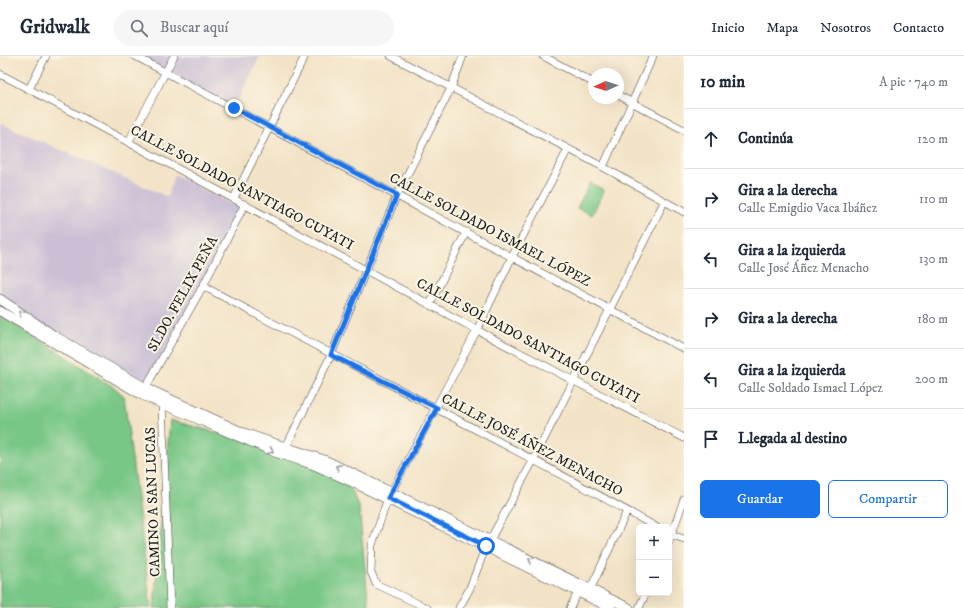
<!DOCTYPE html>
<html lang="es">
<meta charset="utf-8">
<style>
:root{--surface:#fff;--page:#f6f6f7;--text:#1f2937;--muted:#747a83;--line:#e0e1e3;--accent:#1a73e8}
body{margin:0;font-family:"IM FELL DW Pica",serif;background:var(--page);color:var(--text)}
.controls{position:absolute;right:12px;bottom:12px;display:grid;overflow:hidden;border-radius:6px;box-shadow:0 4px 16px #0002}
.controls button{width:36px;height:36px;display:grid;place-items:center;padding:0;border:0;border-bottom:1px solid var(--line);background:var(--surface);color:var(--text);font:20px sans-serif}
.compass{position:absolute;left:588px;top:12px;width:36px;height:36px;border-radius:50%;background:var(--surface);box-shadow:0 4px 16px #0002;rotate:267deg}
.stop{position:absolute;width:12px;height:12px;margin:-9px;border:3px solid #1a73e8;border-radius:50%;background:#fff}
.stop.end{background:#1a73e8;border-color:#fff;box-shadow:0 1px 4px #0008}
.list{margin:0;padding:0;list-style:none}
h2{display:flex;justify-content:space-between;align-items:center;height:52px;margin:0;padding:0 16px;font-size:17px}
h2 small{font-size:13px;font-weight:400;color:var(--muted)}
.list li{display:grid;grid-template-columns:26px 1fr auto;gap:12px;align-items:center;box-sizing:border-box;height:60px;padding:0 16px;border-top:1px solid var(--line)}
.list b{display:block;font-size:15px;white-space:nowrap}
.list p{margin:0;font-size:13px;white-space:nowrap;color:var(--muted)}
.list em{font-size:13px;font-style:normal;color:var(--muted)}
.actions{display:flex;gap:8px;padding:12px 16px}
.actions a{flex:1;padding:9px 0;border:1px solid var(--accent);border-radius:6px;text-align:center;font-size:14px;color:var(--accent)}
.actions .main{background:var(--accent);color:#fff}
.icon{flex:none;width:22px;height:22px;fill:none;stroke:currentColor;stroke-width:2;stroke-linecap:round;stroke-linejoin:round}
.map{position:relative;flex:none;width:684px;height:552px;overflow:hidden}
header{display:flex;align-items:center;gap:24px;box-sizing:border-box;height:56px;padding:0 20px;background:var(--surface);border-bottom:1px solid var(--line)}
header strong{font-size:19px}
nav{display:flex;gap:22px;margin-inline-start:auto;font-size:14px}
.search{width:280px;height:36px;background:var(--page);display:flex;align-items:center;gap:10px;box-sizing:border-box;padding:0 14px;border-radius:22px;color:var(--muted);font-size:15px}
main{display:flex}
aside{flex:1;background:var(--surface)}
.map>svg:first-child{display:block}
.industrial{fill:#cbbfd5}
.green{fill:#79c787;stroke:#4a7252}
.lines{fill:none;stroke-linecap:round;stroke-linejoin:round}
.minor-casing{stroke:#3c3a36;stroke-width:8}
.major-casing{stroke:#3c3a36;stroke-width:10}
.minor{stroke:#fff;stroke-width:7}
.major{stroke:#fff;stroke-width:9}
.oneway{stroke:#999}
.route{stroke:#1a73e8;stroke-width:5}
.labels{text-anchor:middle;dominant-baseline:central;stroke-width:4;stroke-linejoin:round;paint-order:stroke}
.street-label{font-size:14px;fill:#1c1c1c;stroke:#fcf5e5}
</style>
<header>
<strong>Gridwalk</strong>
<div class="search"><svg class="icon" aria-label="search" viewBox="0 0 24 24"><circle cx="10" cy="10" r="6"/><path d="M15 15l6 6"/></svg>Buscar aquí</div>
<nav><a>Inicio</a><a>Mapa</a><a>Nosotros</a><a>Contacto</a></nav>
</header>
<main>
<div class="map">
<svg width="684" height="552" viewBox="0 0 684 552">
<rect width="100%" height="100%" fill="#fcf5e5"/>
<filter id="ink" filterUnits="userSpaceOnUse"><feTurbulence type="fractalNoise" baseFrequency=".025" numOctaves="2"/><feDisplacementMap in="SourceGraphic" scale="8" xChannelSelector="R" yChannelSelector="G"/><feConvolveMatrix kernelMatrix="1 2 1 2 8 2 1 2 1" color-interpolation-filters="sRGB"/></filter>
<filter id="wash" filterUnits="userSpaceOnUse"><feTurbulence type="fractalNoise" baseFrequency=".012" numOctaves="4" result="noise"/><feDisplacementMap in="SourceGraphic" scale="16" xChannelSelector="R" yChannelSelector="G"/><feGaussianBlur stdDeviation="0.9" result="paint"/><feColorMatrix in="noise" values="0 0 0 0 0 0 0 0 0 0 0 0 0 0 0 0 0 1.4 0 .05"/><feComposite in="paint" operator="in"/></filter>
<g filter="url(#wash)">
<rect width="100%" height="100%" fill="#f3e3c6"/>
<path class="industrial" d="M135,0h125l-26,52z
M0,67l168,74 6,-23 66,34 -94,180 -146,-80z"/>
<path class="green" d="M590,127l14,7 -12,25 -15,-7z
M0,259l115,73 9,8 27,212h-151z
M170,364l113,31 65,31 11,26 10,100h-215z"/>
</g>
<g filter="url(#ink)">
<g class="lines">
<g class="minor-casing">
<path id="minor" d="M135,0l549,293
M391,0l212,111 81,45
M543,0l51,27
M0,18c160,84 318,171 477,256 69,37 138,72 207,108
M29,33l17,-33
M618,39l66,35
M129,85l45,-85
M603,111l50,-111
M234,142l71,-142
M203,230c151,81 304,157 453,241
M430,248l36,-72
M143,336l60,-106 42,-82
M163,345l-1,3 8,204
M286,391l45,-92 66,-160 54,-107 12,-32
M669,478l15,5
M490,484l44,-81 130,-257
M669,486l15,-43
M590,534l37,-79
M427,552l-51,-24 -5,-12 1,-27 16,-47 89,-168 35,-73 56,-108
M459,552l11,-20 16,-42
M570,552l10,-20
M639,552l7,-15"/>
</g>
<g class="major-casing">
<path id="major" d="M0,243l53,36 93,53 98,45 83,28 302,147
M0,255l142,84 135,58 37,12 38,17 259,126"/>
</g>
<use href="#minor" class="minor"/>
<use href="#major" class="major"/>
</g>
<defs><path id="oneway-chevron" d="M-2-3.5L2.5 0L-2 3.5" fill="none" stroke-width="1.6" stroke-linecap="round" stroke-linejoin="round"/></defs>
<g class="oneway">
<use href="#oneway-chevron" transform="translate(21 257) rotate(-145)"/>
<use href="#oneway-chevron" transform="translate(271 395) rotate(23)"/>
<use href="#oneway-chevron" transform="translate(338 411) rotate(-154)"/>
<use href="#oneway-chevron" transform="translate(531 504) rotate(-153)"/>
</g>
</g>
<g class="lines" filter="url(#ink)">
<path class="route" d="M234,52l163,87 -66,160 106,53 -49,90 98,48"/>
</g>
<g class="labels">
<g class="street-label">
<text transform="translate(242 132) rotate(28)">CALLE SOLDADO SANTIAGO CUYATI</text>
<text transform="translate(490 174) rotate(28)">CALLE SOLDADO ISMAEL LÓPEZ</text>
<text transform="translate(183 238) rotate(-61)">SLDO. FELIX PEÑA</text>
<text transform="translate(528 285) rotate(28)">CALLE SOLDADO SANTIAGO CUYATI</text>
<text transform="translate(532 389) rotate(28)">CALLE JOSÉ ÁÑEZ MENACHO</text>
<text transform="translate(153 446) rotate(-92)">CAMINO A SAN LUCAS</text>
</g>
</g>
</svg>
<div class="controls">
<button>+</button>
<button>−</button>
</div>
<svg class="compass" viewBox="-18 -18 36 36"><path d="M0-13l5 13h-10z" fill="#e53935"/><path d="M0 13l5-13h-10z" fill="#747a83"/></svg>
<div class="stop" style="left:486px;top:490px"></div>
<div class="stop end" style="left:234px;top:52px"></div>
</div>
<aside>
<h2>10 min<small>A pie · 740 m</small></h2>
<ul class="list">
<li><svg class="icon" aria-label="ahead" viewBox="0 0 24 24"><path d="M12 20V5M6 11l6-6 6 6"/></svg><div><b>Continúa</b></div><em>120 m</em></li>
<li><svg class="icon" aria-label="right" viewBox="0 0 24 24"><path d="M7 20v-9h11M14 6l5 5-5 5"/></svg><div><b>Gira a la derecha</b><p>Calle Emigdio Vaca Ibáñez</p></div><em>110 m</em></li>
<li><svg class="icon" aria-label="left" viewBox="0 0 24 24"><path d="M17 20v-9H6M10 6l-5 5 5 5"/></svg><div><b>Gira a la izquierda</b><p>Calle José Áñez Menacho</p></div><em>130 m</em></li>
<li><svg class="icon" aria-label="right" viewBox="0 0 24 24"><path d="M7 20v-9h11M14 6l5 5-5 5"/></svg><div><b>Gira a la derecha</b></div><em>180 m</em></li>
<li><svg class="icon" aria-label="left" viewBox="0 0 24 24"><path d="M17 20v-9H6M10 6l-5 5 5 5"/></svg><div><b>Gira a la izquierda</b><p>Calle Soldado Ismael López</p></div><em>200 m</em></li>
<li><svg class="icon" aria-label="arrive" viewBox="0 0 24 24"><path d="M6 21V4h12l-3 4 3 4H6"/></svg><div><b>Llegada al destino</b></div></li>
</ul>
<div class="actions"><a class="main">Guardar</a><a>Compartir</a></div>
</aside>
</main>
